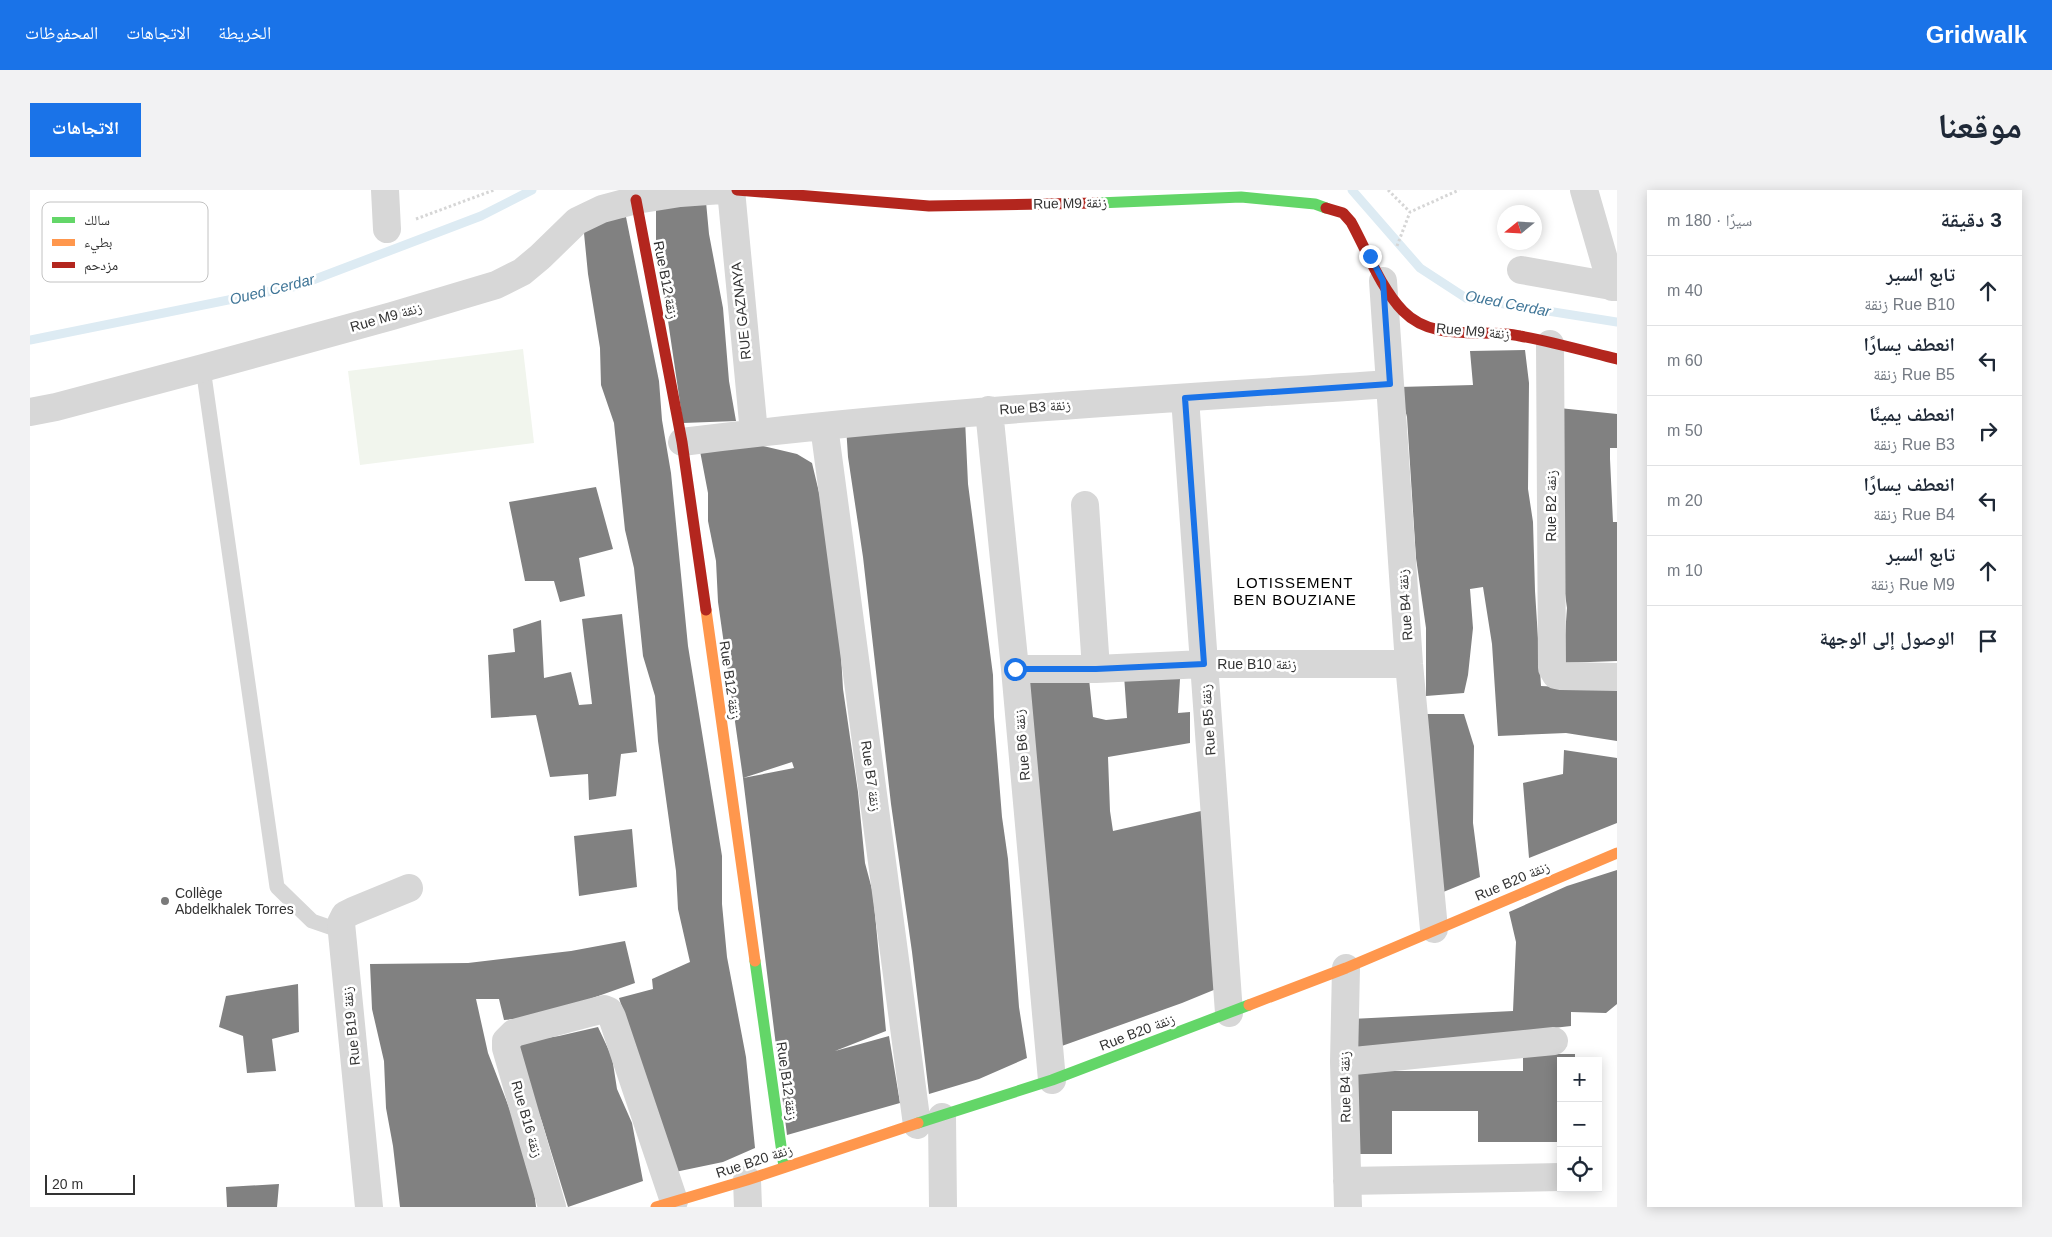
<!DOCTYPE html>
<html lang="ar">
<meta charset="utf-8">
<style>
:root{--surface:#fff;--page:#f2f2f3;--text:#1f2937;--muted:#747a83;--line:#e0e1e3;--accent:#1a73e8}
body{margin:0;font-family:Helvetica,"Noto Naskh Arabic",sans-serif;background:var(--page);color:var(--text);direction:rtl}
.controls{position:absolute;right:15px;bottom:15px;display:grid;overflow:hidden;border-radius:0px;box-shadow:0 2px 12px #0003}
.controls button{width:45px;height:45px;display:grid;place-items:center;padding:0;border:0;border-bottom:1px solid var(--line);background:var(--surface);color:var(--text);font:25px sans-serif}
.compass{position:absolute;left:1467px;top:15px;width:45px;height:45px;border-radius:50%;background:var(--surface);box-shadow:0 2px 12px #0003;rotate:252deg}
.scale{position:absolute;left:15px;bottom:12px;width:90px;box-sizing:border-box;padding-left:5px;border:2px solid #333;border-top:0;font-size:14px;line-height:18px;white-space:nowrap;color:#333;-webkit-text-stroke:4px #fff;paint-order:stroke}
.stop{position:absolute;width:15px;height:15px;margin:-11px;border:4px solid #1a73e8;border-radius:50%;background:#fff}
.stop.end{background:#1a73e8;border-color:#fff;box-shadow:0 1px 5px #0008}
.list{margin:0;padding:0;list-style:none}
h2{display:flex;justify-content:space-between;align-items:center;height:65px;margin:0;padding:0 20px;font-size:21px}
h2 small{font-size:16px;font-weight:400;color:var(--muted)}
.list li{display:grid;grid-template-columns:32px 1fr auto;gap:15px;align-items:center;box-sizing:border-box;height:70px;padding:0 20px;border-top:1px solid var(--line)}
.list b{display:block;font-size:19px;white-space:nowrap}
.list p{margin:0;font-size:16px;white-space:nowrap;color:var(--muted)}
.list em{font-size:16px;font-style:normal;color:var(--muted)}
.icon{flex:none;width:28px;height:28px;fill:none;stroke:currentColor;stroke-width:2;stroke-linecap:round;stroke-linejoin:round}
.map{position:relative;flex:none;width:1587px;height:1017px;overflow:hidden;direction:ltr;border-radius:0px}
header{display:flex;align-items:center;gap:30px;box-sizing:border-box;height:70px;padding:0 25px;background:var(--accent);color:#fff}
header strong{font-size:24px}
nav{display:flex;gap:28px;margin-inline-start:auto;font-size:18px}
.intro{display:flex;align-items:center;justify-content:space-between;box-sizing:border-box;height:120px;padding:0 30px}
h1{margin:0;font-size:35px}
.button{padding:12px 22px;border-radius:0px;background:var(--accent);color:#fff;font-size:18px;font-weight:700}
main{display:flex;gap:30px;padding:0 30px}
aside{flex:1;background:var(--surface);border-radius:0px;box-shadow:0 2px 12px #0003}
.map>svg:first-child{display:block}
.green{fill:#f1f5ed}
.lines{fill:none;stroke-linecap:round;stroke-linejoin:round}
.stream{stroke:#ddebf3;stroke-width:9}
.building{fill:#818181}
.path{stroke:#d6d6d6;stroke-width:3;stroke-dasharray:2.5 2.5;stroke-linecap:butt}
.lane{stroke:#d7d7d7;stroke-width:15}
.street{stroke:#d7d7d7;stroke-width:28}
.fast{stroke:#63d668;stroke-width:11}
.slow{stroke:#ff974d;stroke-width:11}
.jam{stroke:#b3261e;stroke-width:11}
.route{stroke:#1a73e8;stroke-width:6}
.poi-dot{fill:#7a7a7a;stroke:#fff;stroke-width:2}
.labels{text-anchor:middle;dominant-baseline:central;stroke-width:5;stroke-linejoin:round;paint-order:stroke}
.street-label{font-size:14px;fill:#333;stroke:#fff}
.poi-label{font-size:14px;fill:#333;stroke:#fff;text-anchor:start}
.water-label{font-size:15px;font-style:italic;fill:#3f7597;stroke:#fff}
.neighbourhood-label{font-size:15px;letter-spacing:1px;fill:#000;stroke:#fff}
.key{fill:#fff;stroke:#c2c2c2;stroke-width:1}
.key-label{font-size:14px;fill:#333}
</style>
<header>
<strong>Gridwalk</strong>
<nav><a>الخريطة</a><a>الاتجاهات</a><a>المحفوظات</a></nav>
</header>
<div class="intro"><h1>موقعنا</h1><a class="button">الاتجاهات</a></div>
<main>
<aside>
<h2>3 دقيقة<small>سيرًا · 180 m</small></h2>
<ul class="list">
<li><svg class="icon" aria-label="ahead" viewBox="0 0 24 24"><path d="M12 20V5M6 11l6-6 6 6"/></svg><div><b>تابع السير</b><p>Rue B10 زنقة</p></div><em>40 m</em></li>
<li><svg class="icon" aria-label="left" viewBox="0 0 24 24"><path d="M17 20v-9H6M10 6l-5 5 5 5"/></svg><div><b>انعطف يسارًا</b><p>Rue B5 زنقة</p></div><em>60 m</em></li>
<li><svg class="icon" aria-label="right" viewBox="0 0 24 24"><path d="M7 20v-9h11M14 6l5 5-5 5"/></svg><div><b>انعطف يمينًا</b><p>Rue B3 زنقة</p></div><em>50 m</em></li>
<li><svg class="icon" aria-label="left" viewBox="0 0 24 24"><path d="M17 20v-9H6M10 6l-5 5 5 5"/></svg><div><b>انعطف يسارًا</b><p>Rue B4 زنقة</p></div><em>20 m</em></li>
<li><svg class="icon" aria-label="ahead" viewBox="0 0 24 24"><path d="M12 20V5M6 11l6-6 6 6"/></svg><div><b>تابع السير</b><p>Rue M9 زنقة</p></div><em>10 m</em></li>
<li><svg class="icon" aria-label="arrive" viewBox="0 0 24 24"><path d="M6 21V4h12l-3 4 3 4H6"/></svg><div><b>الوصول إلى الوجهة</b></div></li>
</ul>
</aside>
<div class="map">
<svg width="1587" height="1017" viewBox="0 0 1587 1017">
<rect width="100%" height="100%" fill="#fff"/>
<path class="green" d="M493,159l11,94 -174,22 -12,-94z"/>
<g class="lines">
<path class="stream" d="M1322,0l68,78 46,30 151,24
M0,150l267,-54 184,-70 51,-26"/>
</g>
<path class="building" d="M675,1l4,43 14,74 6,73 7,40 -53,2 -27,-184v-39z
M596,27l33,164 3,39 9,53 17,173 34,210v48l5,53 19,100 9,91 -32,14 -48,10 -56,-174 34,-9 -1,-10 38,-17 -12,-53 -2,-38 -18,-130 -3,-45 -12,-40 -9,-88 -9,-38 -11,-107 -13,-38 -1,-37 -12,-74 -5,-51z
M1495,160l4,33 -1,106 5,33 2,69 6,95 76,4v51l-51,-8 -68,3 -6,-92 -9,-57 -13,2 3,39 -5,47 -4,18 -38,3v-68l-10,-70 -9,-141 -8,-30 74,-2 -3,-34z
M1529,218l58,6v34h-7v11l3,63h4v139l-54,2 4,-55 -6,-43z
M935,229l3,65 25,191 1,42 8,100 6,42 11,148 8,51 -48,21 -50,15 -17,-142 -21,-148 -28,-247 -15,-100 -2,-31z
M721,253l46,11 15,9 10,42 14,67 7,117 15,103 7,71 8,30 13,138 -51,20 54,-15 11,67 -113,32 -44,-357 51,-10 -2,-6 -49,16 -25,-176 -2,-41 -8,-40v-28l-8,-42z
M566,297l17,62 -34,9 6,38 -25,6 -6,-21h-29l-16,-79z
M592,424l15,138 -16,2 -5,42 -27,4 -1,-26 -38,3 -14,-62 -45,3 -3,-63 27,-3 -2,-23 28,-9 3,58 27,-6 8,33 13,-1 -10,-85z
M1094,485l56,4 -2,34 12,-1v31l-82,14 2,54 3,20 88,-20 20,176 -39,16 -123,44 -31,-371 61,3 4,38 13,3 21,-2z
M1394,524h40l10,32 -1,77 7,54 -44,18z
M1534,560l53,8v65l-88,35 -6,-75 40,-9z
M602,639l5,58 -58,9 -5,-60z
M1587,680v134l-11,9 -35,-1v14l-220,25v-32l162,-8 3,-69 -7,-30 58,-26z
M595,751l10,42 -48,17 -62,18 -21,2 -5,-21h-23l12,54 32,83 13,46 3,25h-136l-7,-61 -7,-38 -2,-47 -12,-52 -2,-45 98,-1 103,-12z
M268,794l1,48 -27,7 4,32 -29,2 -4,-37 -24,-9 7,-31z
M568,837l14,30 5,32 15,34 11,58 -75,26 -26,-85 -28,-79 45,-7z
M1493,864h52v7h-14v81h-83v-31h-86v43h-38l-1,-83h170z
M249,994l-2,23h-50l-1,-20z"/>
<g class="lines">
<path class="path" d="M1358,0l22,22
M386,29l78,-29
M1367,56l13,-34 49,-22"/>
<path class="lane" d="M173,178l74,519 35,34 29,10"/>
<path class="street" d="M355,0l2,39
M701,0l23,243
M1554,0l28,97
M1491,80l96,17
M1353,91l26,383 25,265
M1520,154l2,324 4,7 5,1 56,1
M1155,208l44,615
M959,220l26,259 37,411
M0,222l26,-5 147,-39 189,-52 104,-31 26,-13 18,-15 37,-36 25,-12 34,-9 44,-7 42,-3
M794,236l93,699
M652,252c235,-30 472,-42 708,-58
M1055,315l11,164
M985,479h81l108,-5h205
M1316,778l-2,94 4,145
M1314,872l210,-21
M912,927l1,90
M717,990l1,27
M1317,991l214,-4
M339,1017l-28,-284 4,-8 8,-4 56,-23
M522,1017l-46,-159v-7l8,-8 90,-24 5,2 3,6 62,184"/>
<path class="fast" d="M1068,13l143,-6 74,7 11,4
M725,771l29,206
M888,933l134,-43 197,-75"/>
<path class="slow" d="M676,420l49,351
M1219,815l97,-37 271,-115
M626,1017l91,-27 171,-57"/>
<path class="jam" d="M707,0l192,16 169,-3
M606,10l46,242 24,168
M1296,18l17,5 8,9c16,29 29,65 52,89 31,32 79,17 117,25 33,6 65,15 97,23"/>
</g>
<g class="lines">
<path class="route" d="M985,479h81l108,-5 -19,-266 205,-14 -7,-103 -13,-25"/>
</g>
<circle class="poi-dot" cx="135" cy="711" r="5"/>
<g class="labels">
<g class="street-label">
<text transform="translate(1040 13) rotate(-1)">Rue M9 زنقة</text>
<text transform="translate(636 90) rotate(79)">Rue B12 زنقة</text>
<text transform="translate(711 121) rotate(-96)">RUE GAZNAYA</text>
<text transform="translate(356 127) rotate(-16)">Rue M9 زنقة</text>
<text transform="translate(1443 141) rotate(5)">Rue M9 زنقة</text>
<text transform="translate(1005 217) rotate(-4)">Rue B3 زنقة</text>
<text transform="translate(1521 316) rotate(-90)">Rue B2 زنقة</text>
<text transform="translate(1375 415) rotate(-94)">Rue B4 زنقة</text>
<text x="1227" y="474">Rue B10 زنقة</text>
<text transform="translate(700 490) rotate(82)">Rue B12 زنقة</text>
<text transform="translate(1178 530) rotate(-94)">Rue B5 زنقة</text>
<text transform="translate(992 555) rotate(-95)">Rue B6 زنقة</text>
<text transform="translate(841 586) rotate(82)">Rue B7 زنقة</text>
<text transform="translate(1482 691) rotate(-23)">Rue B20 زنقة</text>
<text transform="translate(321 836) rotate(-96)">Rue B19 زنقة</text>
<text transform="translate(1107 842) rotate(-21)">Rue B20 زنقة</text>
<text transform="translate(757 891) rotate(82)">Rue B12 زنقة</text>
<text transform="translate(1315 897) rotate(-91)">Rue B4 زنقة</text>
<text transform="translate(497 929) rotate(74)">Rue B16 زنقة</text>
<text transform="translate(724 971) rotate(-18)">Rue B20 زنقة</text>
</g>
<g class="poi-label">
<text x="145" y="703">Collège<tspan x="145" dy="16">Abdelkhalek Torres</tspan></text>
</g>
<g class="water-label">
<text transform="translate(242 99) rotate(-14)">Oued Cerdar</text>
<text transform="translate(1478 113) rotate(11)">Oued Cerdar</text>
</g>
<g class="neighbourhood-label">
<text x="1265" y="392">LOTISSEMENT<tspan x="1265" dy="17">BEN BOUZIANE</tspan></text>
</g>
</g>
<rect x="12" y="12" width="166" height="80" rx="8" class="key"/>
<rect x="22" y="27" width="23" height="6" fill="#63d668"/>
<rect x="22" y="49" width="23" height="7" fill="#ff974d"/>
<rect x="22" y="72" width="23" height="6" fill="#b3261e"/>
<g class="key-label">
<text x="54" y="35">سالك</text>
<text x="54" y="57">بطيء</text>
<text x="54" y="80">مزدحم</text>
</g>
</svg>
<div class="controls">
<button>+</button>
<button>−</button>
<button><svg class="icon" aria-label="locate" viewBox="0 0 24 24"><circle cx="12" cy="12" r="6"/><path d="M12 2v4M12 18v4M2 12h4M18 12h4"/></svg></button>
</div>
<svg class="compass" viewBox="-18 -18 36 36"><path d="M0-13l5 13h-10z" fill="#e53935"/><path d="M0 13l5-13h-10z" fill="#747a83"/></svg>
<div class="scale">20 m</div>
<div class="stop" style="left:985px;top:479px"></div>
<div class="stop end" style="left:1340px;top:66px"></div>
</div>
</main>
